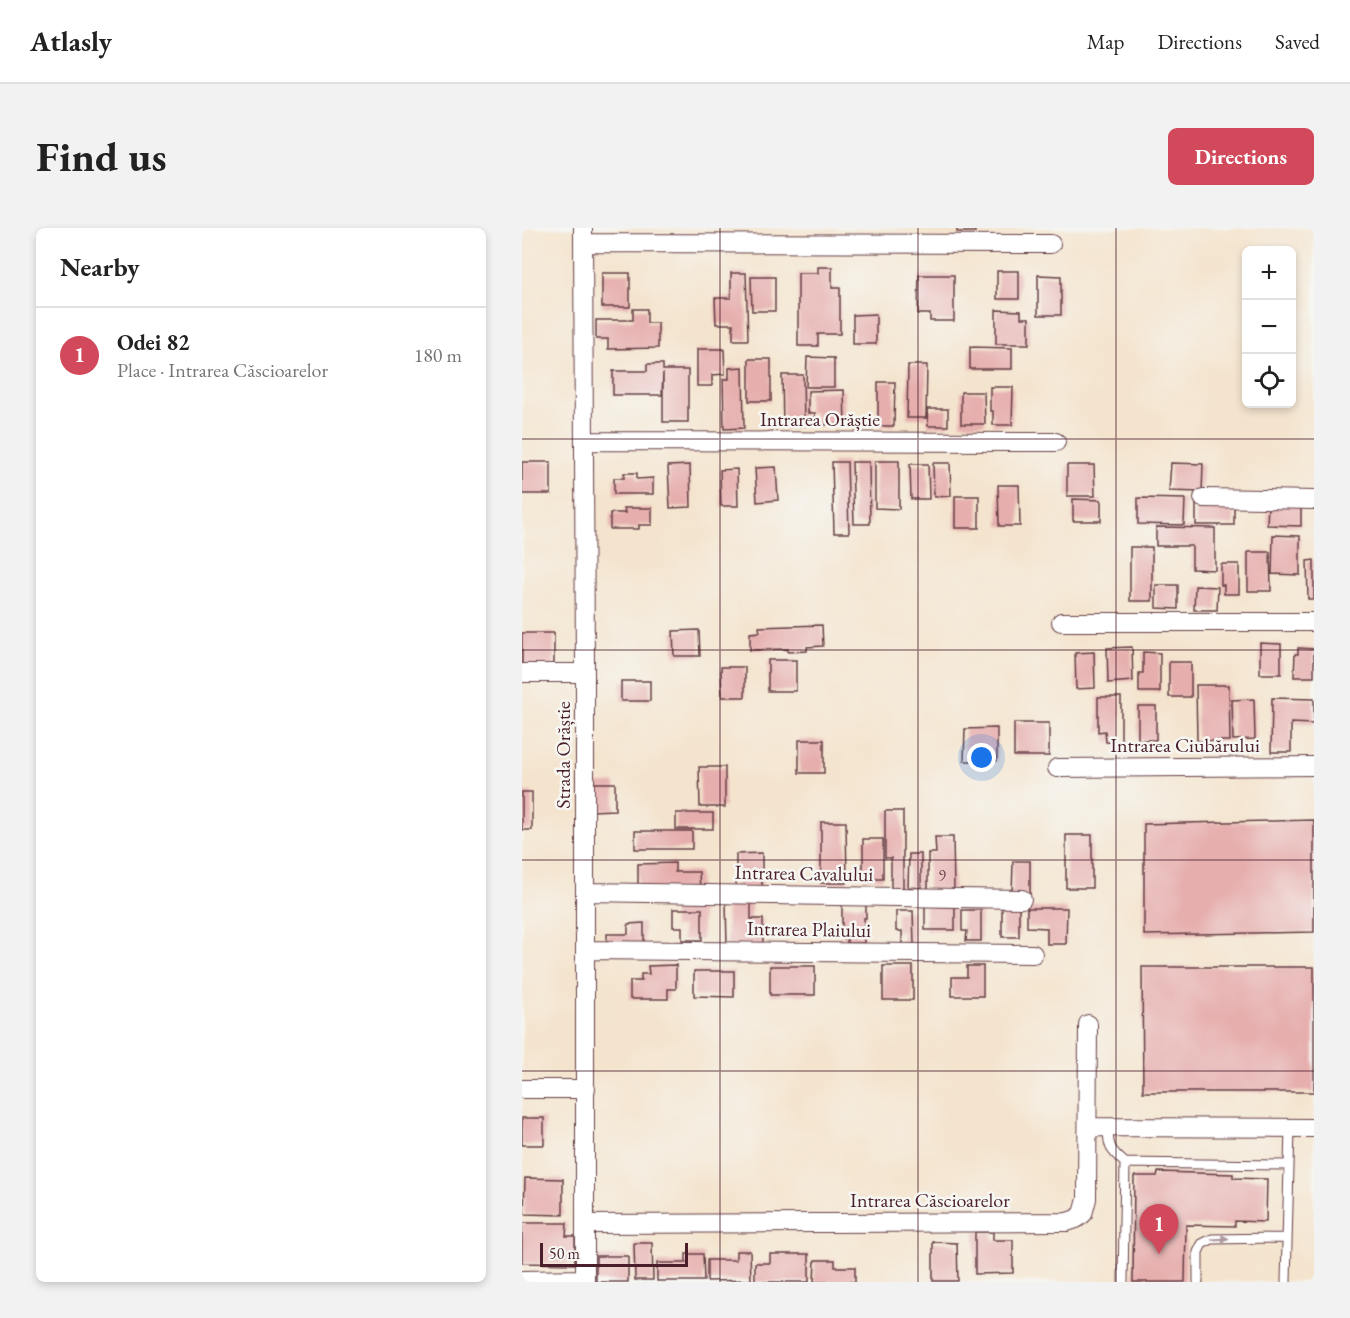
<!DOCTYPE html>
<meta charset="utf-8">
<style>
:root{--surface:#fff;--page:#f2f2f2;--text:#222;--muted:#767676;--line:#e0e0e0;--accent:#d1495b}
body{margin:0;font-family:"EB Garamond",serif;background:var(--page);color:var(--text)}
.controls{position:absolute;right:18px;top:18px;display:grid;overflow:hidden;border-radius:9px;box-shadow:0 3px 9px #0003}
.controls button{width:54px;height:54px;display:grid;place-items:center;padding:0;border:0;border-bottom:2px solid var(--line);background:var(--surface);color:var(--text);font:30px sans-serif}
.scale{position:absolute;left:18px;bottom:15px;width:148px;box-sizing:border-box;padding-left:6px;border:3px solid #4a1f2b;border-top:0;font-size:16px;line-height:21px;white-space:nowrap;color:#4a1f2b;-webkit-text-stroke:4px #f6f6f2;paint-order:stroke}
.you{position:absolute;left:460px;top:530px;width:21px;height:21px;margin:-15px;border:4px solid #fff;border-radius:50%;background:#1a73e8;box-shadow:0 0 0 9px #1a73e833}
.badge{display:grid;place-items:center;width:39px;height:39px;border-radius:50%;background:var(--accent);color:#fff;font-size:20px;font-weight:700}
.pin{position:absolute;translate:-50% -50px;filter:drop-shadow(0 2px 3px #0008)}
.pin::after{content:'';position:absolute;top:32px;width:21px;height:18px;background:inherit;clip-path:polygon(0 0,100% 0,50% 100%)}
.list{margin:0;padding:0;list-style:none}
h2{display:flex;justify-content:space-between;align-items:center;height:78px;margin:0;padding:0 24px;font-size:26px}
h2 small{font-size:20px;font-weight:400;color:var(--muted)}
.list li{display:grid;grid-template-columns:39px 1fr auto;gap:18px;align-items:center;box-sizing:border-box;height:96px;padding:0 24px;border-top:2px solid var(--line)}
.list b{display:block;font-size:22px;white-space:nowrap}
.list p{margin:0;font-size:20px;white-space:nowrap;color:var(--muted)}
.list em{font-size:20px;font-style:normal;color:var(--muted)}
.icon{flex:none;width:33px;height:33px;fill:none;stroke:currentColor;stroke-width:2;stroke-linecap:round;stroke-linejoin:round}
.map{position:relative;flex:none;width:792px;height:1054px;overflow:hidden;border-radius:9px}
header{display:flex;align-items:center;gap:36px;box-sizing:border-box;height:84px;padding:0 30px;background:var(--surface);border-bottom:2px solid var(--line)}
header strong{font-size:28px}
nav{display:flex;gap:33px;margin-inline-start:auto;font-size:21px}
.intro{display:flex;align-items:center;justify-content:space-between;box-sizing:border-box;height:144px;padding:0 36px}
h1{margin:0;font-size:42px}
.button{padding:15px 27px;border-radius:9px;background:var(--accent);color:#fff;font-size:21px;font-weight:700}
main{display:flex;gap:36px;padding:0 36px}
aside{flex:1;background:var(--surface);border-radius:9px;box-shadow:0 3px 9px #0003}
.map>svg:first-child{display:block}
.building{fill:#e6afae}
.lines{fill:none;stroke-linecap:round;stroke-linejoin:round}
.lane-casing{stroke:#643d43;stroke-width:11}
.street-casing{stroke:#643d43;stroke-width:20}
.lane{stroke:#fff;stroke-width:9}
.street{stroke:#fff;stroke-width:18}
.oneway{fill:#ae9aa0}
.grid{fill:none;stroke:#4a1f2b;stroke-width:1.5;stroke-opacity:0.55}
.labels{text-anchor:middle;dominant-baseline:central;stroke-width:5;stroke-linejoin:round;paint-order:stroke}
.number-label{font-size:16px;fill:#71434c}
.street-label{font-size:20px;fill:#4a1f2b;stroke:#f6f6f2}
</style>
<header>
<strong>Atlasly</strong>
<nav><a>Map</a><a>Directions</a><a>Saved</a></nav>
</header>
<div class="intro"><h1>Find us</h1><a class="button">Directions</a></div>
<main>
<aside>
<h2>Nearby<small></small></h2>
<ul class="list">
<li><span class="badge">1</span><div><b>Odei 82</b><p>Place · Intrarea Căscioarelor</p></div><em>180 m</em></li>
</ul>
</aside>
<div class="map">
<svg width="792" height="1054" viewBox="0 0 792 1054">
<rect width="100%" height="100%" fill="#f6f6f2"/>
<filter id="ink" filterUnits="userSpaceOnUse"><feTurbulence type="fractalNoise" baseFrequency=".0167" numOctaves="2"/><feDisplacementMap in="SourceGraphic" scale="12" xChannelSelector="R" yChannelSelector="G"/><feConvolveMatrix kernelMatrix="1 2 1 2 8 2 1 2 1" color-interpolation-filters="sRGB"/></filter>
<filter id="wash" filterUnits="userSpaceOnUse"><feTurbulence type="fractalNoise" baseFrequency=".008" numOctaves="4" result="noise"/><feDisplacementMap in="SourceGraphic" scale="24" xChannelSelector="R" yChannelSelector="G"/><feGaussianBlur stdDeviation="1.35" result="paint"/><feColorMatrix in="noise" values="0 0 0 0 0 0 0 0 0 0 0 0 0 0 0 0 0 1.4 0 .05"/><feComposite in="paint" operator="in"/></filter>
<g filter="url(#wash)">
<rect width="100%" height="100%" fill="#f4e4ce"/>
<g id="blocks">
<path class="building" d="M435,0h18v4h-18z
M296,39h14v21h8v46h-22v12h-20v-73h20z
M475,43h22v28h-22z
M80,45h28v34h-28z
M209,45h15l2,67h-15v-16h-17l-1,-26h16z
M397,47h35v46h-24v-7h-12z
M516,47l23,1v39h-23z
M229,49h24v34h-23z
M111,81h14v14h11v25l-50,1v-10h-12v-19h37z
M474,82l25,1v7h8v26h-33z
M354,86v30h-23v-29z
M448,119l42,1v21h-42z
M175,121h27l1,25 -13,1v11h-15z
M285,129l27,1v29h-28z
M227,131h22v42h-22z
M125,136h16v6h25v52h-25v-49l-1,22h-49v-24h34z
M386,137h19l-1,53h-19z
M221,139l1,61 -20,1 -1,-50h6v-11z
M260,147h21l1,51 -21,1z
M356,154h17l-1,44h-16z
M468,159h23l-1,38h-19v-14h-3z
M322,162l1,34 -29,1 -1,-12h-7v-22z
M439,164h23l1,32h-24z
M405,181h21v17h-20z
M353,233h24v48l-24,-1z
M0,234h29v32h-29z
M310,234h15l2,71h-15z
M330,234h17l1,62h-16z
M411,235h17l1,33 -17,1z
M649,235l32,1 -1,28 -33,-1z
M388,236h18l1,35h-18z
M168,237l1,42 -21,1 -2,-42z
M545,237h27l1,31h-28z
M254,239l2,33 -21,2 -2,-34z
M215,241l1,37h-17l-1,-36z
M102,245h13v6l16,-1v16h-39v-16h10z
M476,257h21l1,41h-21z
M433,268h24v32h-24z
M616,270l47,1 -1,26 -46,-1z
M551,271l28,1v21h-28z
M674,275l38,1v21h-38z
M746,276l33,1v21l-34,-1z
M102,280h28v17h-13v4h-29v-16h15z
M634,299l59,1v42l-23,-1v-23h-36z
M751,307l27,1v39l-28,-1z
M608,319h22v54h-22z
M726,324h22l1,39h-23z
M792,332v39h-6l-1,-38z
M699,336h18v30h-15v-9h-3z
M634,357h22v24l-22,-1z
M673,358l23,1 -1,23h-23z
M300,397l1,21 -16,1v4l-19,1v-3l-38,1v-17l10,-1 -1,-5z
M177,402l1,26h-26l-1,-25z
M0,405h32v33l-32,1z
M738,415l21,1v30h-21z
M610,419l1,34 -25,2 -1,-35z
M776,420l16,1v28h-20l1,-23h3z
M572,424l1,36 -19,1 -1,-36z
M621,424l17,1v39h-21v-19h4z
M246,432h28v31h-28z
M647,434h22v35h-22z
M199,439h24v30h-23z
M99,453h29v20h-29z
M674,457h33l1,56h-33z
M576,469h23v46l-15,-1 -1,-11 -7,1z
M750,470l42,1v25l-23,-1v29h-20z
M732,471l1,40 -22,1 -1,-40z
M616,478h18v34h-18z
M492,495h35v33h-35z
M475,500v33h-33l1,-32z
M277,512h25v33h-25z
M177,539h26v40h-25z
M69,555h24v27l-24,1z
M0,564h10v38h-10z
M363,583h18v78h-12v-31h-6z
M154,585h37v16h-37z
M792,592v112l-170,3v-111z
M299,594h25l1,61h-26z
M113,603h57v18h-57z
M544,607h26v53h-26z
M413,609h18l1,52 -26,1v-37h8z
M341,611h20v40h-20z
M240,625v35h-26v-34z
M387,626h12v34l-13,-1z
M491,633h17v35h-18z
M153,635v9h24l1,17 -62,1v-26z
M229,673v18h12v27h-36l-1,-44z
M320,677h24v13h-2v25h-17v-4l-5,-1z
M403,678l30,1v23h-30z
M480,678h17v31h-17z
M505,680h40l-1,36h-19v-16l-20,-1z
M151,681h29v31h-20v-13h-9z
M440,682h19v31h-15l1,-10h-5z
M374,683h17l1,33h-12v-13h-6z
M122,695v24h-37v-13h21v-10z
M154,737v24h-8v10h-38v-18h11v-7h8l-1,-8z
M248,738h45v29h-45z
M361,738h30v34h-30z
M445,738h16v30h-31v-19h15z
M620,739h172v125h-171z
M172,743h40v26l-40,-1z
M0,890h22v27h-22z
M636,944l75,2v4l34,1 -1,43 -31,-1v5l-49,-1 -1,57h-52l1,-106h23z
M3,950l38,1v36l-39,-1z
M0,995h45l-1,13h9v28l-53,-1z
M453,1004h18v8h20v33l-38,1z
M411,1014l24,1 1,38h-25z
M112,1015h18l1,37h-18z
M214,1023h14l1,29 -44,1v-21h29z
M164,1026h17l1,27h-47v-18h29z
M248,1026h39v28h-54v-19h15z
M74,1028h32v26h-32z
M293,1032h20v7h20v15h-41z"/>
</g>
</g>
<g filter="url(#ink)">
<use href="#blocks" fill-opacity="0" stroke="#643d43" stroke-width="1.5"/>
<g class="lines">
<g class="lane-casing">
<path id="lane" d="M586,899c0,20 2,23 17,36l164,2
M601,1054l2,-119
M676,1054v-30l4,-8 10,-5 75,-1
M764,1054l4,-154"/>
</g>
<g class="street-casing">
<path id="street" d="M61,0l2,445v609
M61,15l468,1
M62,213l472,1
M681,270l111,2
M539,394h253
M0,445h63
M535,540l257,-2
M63,664l437,7
M63,722l448,4
M0,861h64
M566,899l226,1
M63,996l482,-2 9,-3 7,-5 4,-15 1,-175
M0,1052l63,-1"/>
</g>
<use href="#lane" class="lane"/>
<use href="#street" class="street"/>
</g>
<defs><path id="oneway-solid" d="M-6-.8H1V-3.2L6.5 0L1 3.2V.8H-6Z" transform="scale(1.5)"/></defs>
<use class="oneway" href="#oneway-solid" transform="translate(698 1011) rotate(-4)"/>
</g>
<path class="grid" d="M198,0v1054M396,0v1054M594,0v1054M0,211h792M0,422h792M0,632h792M0,843h792"/>
<g class="labels">
<g class="number-label">
<text x="420" y="647">9</text>
</g>
<g class="street-label">
<text x="298" y="191">Intrarea Orăștie</text>
<text x="663" y="517">Intrarea Ciubărului</text>
<text transform="translate(41 527) rotate(-90)">Strada Orăștie</text>
<text transform="translate(282 645) rotate(1)">Intrarea Cavalului</text>
<text transform="translate(287 701) rotate(1)">Intrarea Plaiului</text>
<text x="408" y="972">Intrarea Căscioarelor</text>
</g>
</g>
</svg>
<div class="controls">
<button>+</button>
<button>−</button>
<button><svg class="icon" aria-label="locate" viewBox="0 0 24 24"><circle cx="12" cy="12" r="6"/><path d="M12 2v4M12 18v4M2 12h4M18 12h4"/></svg></button>
</div>
<div class="scale">50 m</div>
<div class="you"></div>
<div class="pin badge" style="left:637px;top:1026px">1</div>
</div>
</main>
